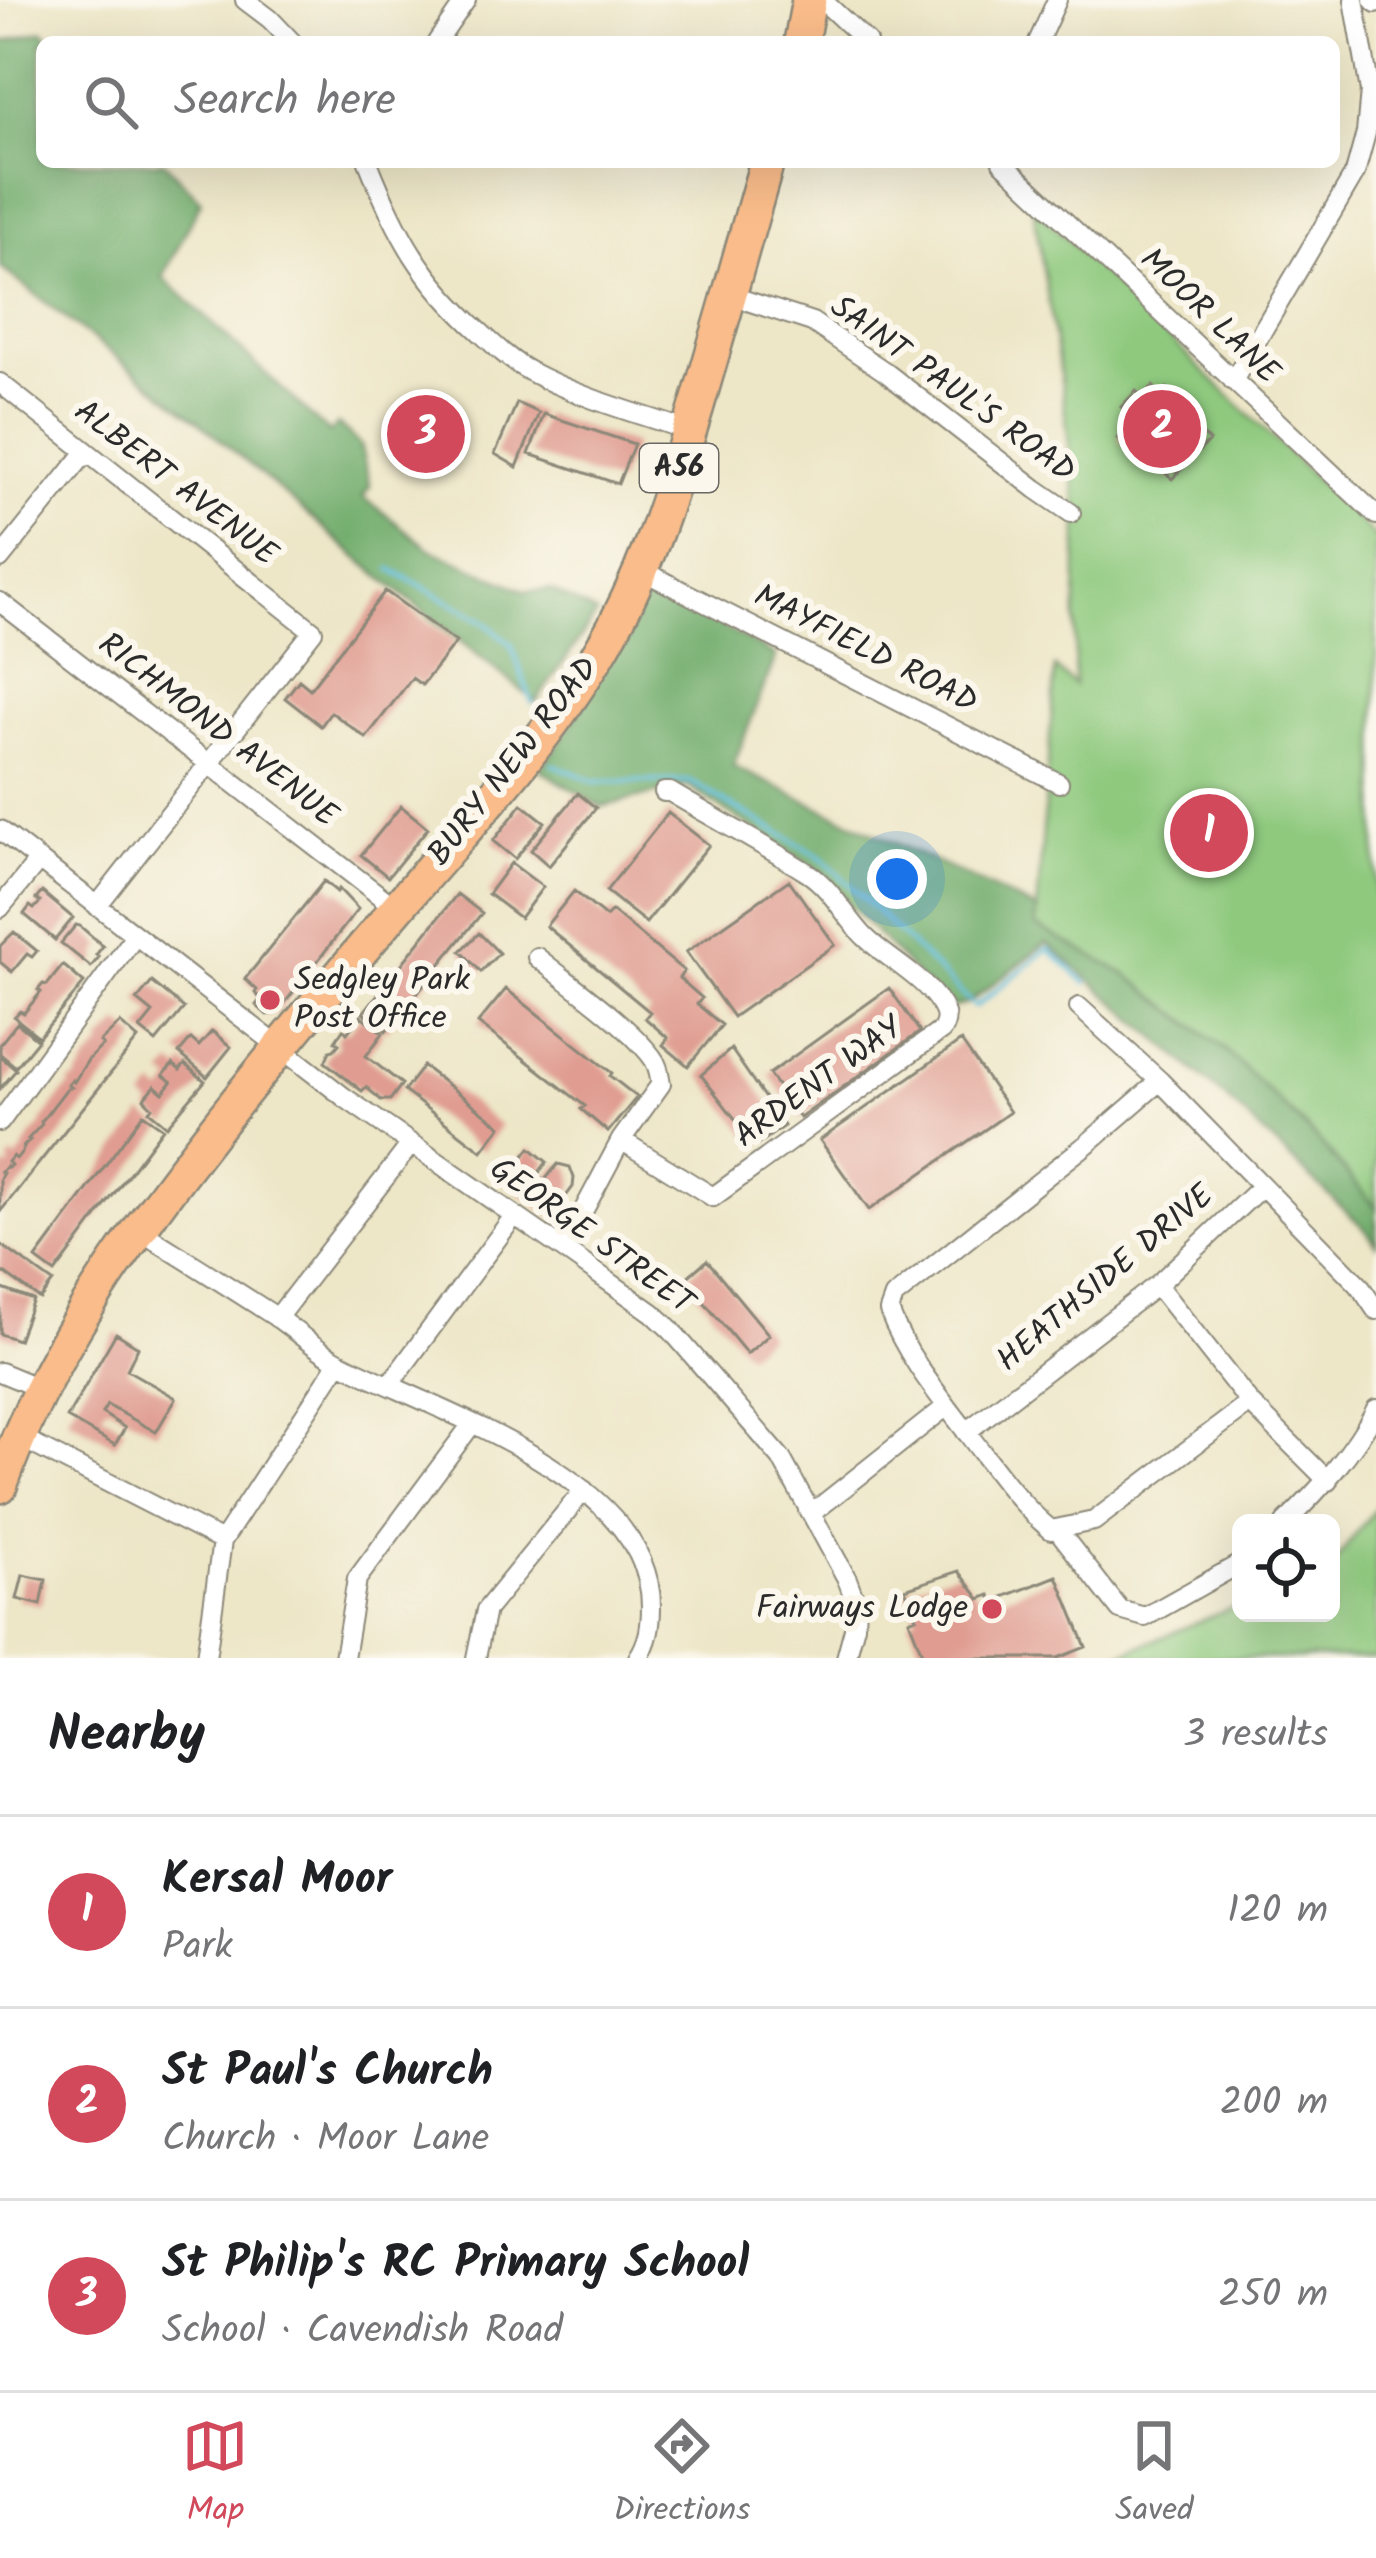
<!DOCTYPE html>
<meta charset="utf-8">
<style>
:root{--surface:#fff;--page:#f6f6f6;--text:#202124;--muted:#757577;--line:#e0e0e0;--accent:#d1495b}
body{margin:0;font-family:Kalam,sans-serif;background:var(--page);color:var(--text)}
.controls{position:absolute;right:36px;bottom:36px;display:grid;overflow:hidden;border-radius:18px;box-shadow:0 12px 48px #0002}
.controls button{width:108px;height:108px;display:grid;place-items:center;padding:0;border:0;border-bottom:3px solid var(--line);background:var(--surface);color:var(--text);font:60px sans-serif}
.you{position:absolute;left:897px;top:879px;width:42px;height:42px;margin:-30px;border:9px solid #fff;border-radius:50%;background:#1a73e8;box-shadow:0 0 0 18px #1a73e833}
.badge{display:grid;place-items:center;width:78px;height:78px;border-radius:50%;background:var(--accent);color:#fff;font-size:39px;font-weight:700}
.pin{position:absolute;translate:-50% -50%;border:6px solid #fff;box-shadow:0 3px 12px #0006}
.list{margin:0;padding:0;list-style:none}
h2{display:flex;justify-content:space-between;align-items:center;height:156px;margin:0;padding:0 48px;font-size:51px}
h2 small{font-size:39px;font-weight:400;color:var(--muted)}
.list li{display:grid;grid-template-columns:78px 1fr auto;gap:36px;align-items:center;box-sizing:border-box;height:192px;padding:0 48px;border-top:3px solid var(--line)}
.list b{display:block;font-size:45px;white-space:nowrap}
.list p{margin:0;font-size:39px;white-space:nowrap;color:var(--muted)}
.list em{font-size:39px;font-style:normal;color:var(--muted)}
.icon{flex:none;width:66px;height:66px;fill:none;stroke:currentColor;stroke-width:2;stroke-linecap:round;stroke-linejoin:round}
.map{position:relative;flex:none;width:1376px;height:1658px;overflow:hidden}
.search{position:absolute;background:var(--surface);box-shadow:0 12px 48px #0002;left:36px;right:36px;top:36px;height:132px;display:flex;align-items:center;gap:30px;box-sizing:border-box;padding:0 42px;border-radius:18px;color:var(--muted);font-size:45px}
.sheet{height:732px;background:var(--surface)}
nav{display:flex;justify-content:space-around;align-items:center;box-sizing:border-box;height:168px;border-top:3px solid var(--line);background:var(--surface);font-size:33px;color:var(--muted)}
nav a{display:grid;justify-items:center;gap:6px}
nav .on{color:var(--accent)}
.map>svg:first-child{display:block}
.green{fill:#8ec97e;stroke:#5c7a54;stroke-width:3}
.forest{fill:#72ad6d;stroke:#4e6c4c;stroke-width:3}
.lines{fill:none;stroke-linecap:round;stroke-linejoin:round}
.stream{stroke:#5cbcdb;stroke-width:4.5}
.building{fill:#e09c91}
.minor-casing{stroke:#8c8879;stroke-width:22}
.trunk-casing{stroke:#8c8879;stroke-width:38}
.minor{stroke:#fff;stroke-width:18}
.trunk{stroke:#f9bc8a;stroke-width:33}
.poi-dot{fill:#d1495b;stroke:#fbf7ec;stroke-width:4.5}
.labels{text-anchor:middle;dominant-baseline:central;stroke-width:12;stroke-linejoin:round;paint-order:stroke}
.shield{fill:#fbf7ec;stroke:#696865;stroke-width:3}
.shield-label{font-size:30px;font-weight:bold;fill:#2b2b2b}
.street-label{font-size:33px;fill:#2b2b2b;stroke:#fbf7ec}
.poi-label{font-size:33px;fill:#2b2b2b;stroke:#fbf7ec;text-anchor:start}
</style>
<div class="map">
<svg width="1376" height="1658" viewBox="0 0 1376 1658">
<rect width="100%" height="100%" fill="#fbf7ec"/>
<filter id="ink" filterUnits="userSpaceOnUse"><feTurbulence type="fractalNoise" baseFrequency=".00833" numOctaves="2"/><feDisplacementMap in="SourceGraphic" scale="24" xChannelSelector="R" yChannelSelector="G"/><feConvolveMatrix kernelMatrix="1 2 1 2 8 2 1 2 1" color-interpolation-filters="sRGB"/></filter>
<filter id="wash" filterUnits="userSpaceOnUse"><feTurbulence type="fractalNoise" baseFrequency=".004" numOctaves="4" result="noise"/><feDisplacementMap in="SourceGraphic" scale="48" xChannelSelector="R" yChannelSelector="G"/><feGaussianBlur stdDeviation="2.7" result="paint"/><feColorMatrix in="noise" values="0 0 0 0 0 0 0 0 0 0 0 0 0 0 0 0 0 1.4 0 .05"/><feComposite in="paint" operator="in"/></filter>
<g filter="url(#wash)">
<rect width="100%" height="100%" fill="#ede6c7"/>
<path class="green" d="M1033,206l343,332v669l-63,-73 -89,-85 -97,-74 -91,-49 19,-258 19,17 4,-169 -18,-144z
M1376,1508v150h-264l129,-54v9h90v-47z"/>
<path class="forest" d="M43,31l10,11h-11v120h122l37,39 -38,76 166,156 9,-9 22,21 10,41 -7,11 67,52 96,42 25,-1 46,24 -61,88 -165,-133 -176,-151 -195,-151v-224z
M655,590l121,66 -43,110 304,144 -1,16 91,49 97,74 89,86 63,72v37l-10,-14 -139,-131 -180,-156 -80,61 -19,4 -133,-139 -128,-83 -86,21 -62,-38c47,-53 68,-127 116,-179z"/>
<g class="lines">
<path class="stream" d="M391,569l92,52 28,23 21,59
M552,764l44,18 93,-1 133,77 153,149 73,-58 38,34"/>
</g>
<g id="blocks">
<path class="building" d="M1153,386l8,8 6,-6 19,17 -7,7 30,29 -37,38 -31,-29 -5,5 -18,-17 17,-18 -14,-13 15,-16 6,5z
M517,403l22,10 -22,54 -22,-13z
M544,414l90,30 -16,40 -89,-30z
M385,591l71,51 -34,43 -10,-7 -46,60 -35,-26 -10,14 -36,-28 14,-18 11,9z
M578,793l18,15 -47,58 -18,-16z
M522,804l23,18 -30,37 -22,-18z
M401,806l27,22 -40,49 -27,-22z
M668,813l41,32 -63,78 -40,-32z
M511,863l32,24 -23,31 -32,-24z
M789,880l46,65 -102,72 -47,-65z
M324,881l13,11 2,-3 19,20 -81,104 -10,2 -11,-10 5,-6 -6,-6 2,-3 -12,-11z
M574,891l32,26 6,-6 72,60 -5,7 23,20 -5,6 25,21 -34,41 -25,-21 5,-7 -23,-20 5,-6 -104,-86z
M42,892l31,26 -18,22 -31,-26 6,-8 4,3 6,-7 -4,-3z
M457,894l25,19 -96,118 -23,-18z
M76,925l4,1 23,20 -7,9 3,2 -8,10 -30,-24z
M14,932l23,19 -5,6 -5,-3 -15,18 -12,-10v-16z
M479,933l20,20 -18,19 -20,-21z
M63,965l21,18 -45,54 -25,-20 6,-6 4,2 17,-21 -3,-2 5,-6 4,1z
M152,982l32,26 -28,34 -16,-13 13,-16 -16,-13z
M889,988l31,44 -120,86 -31,-44z
M506,989l106,84 -2,3 27,21 -29,35 -27,-23 4,-3 -107,-83z
M361,1016l22,17 -17,23 36,28 -12,16h-9l-15,-13 -4,4 -37,-29 5,-11 4,-1 5,-6 -4,-3 8,-12 4,4z
M17,1023l21,17 -22,27 -16,-13v-10z
M120,1023l18,16 -138,173v-34l3,-5 -2,-1 5,-6 2,2 3,-3 -3,-3 5,-6 3,3 5,-6 3,-5 -1,-1 7,-7 -2,-1 14,-15 -1,-2 26,-34 4,-1 -3,-2 4,-5 2,2 14,-22 15,-15 -3,-3z
M212,1031l19,16 -24,30 -28,-24 12,-14 8,7z
M961,1041l49,71 -141,98 -49,-70z
M731,1049l53,77 -28,20 -55,-71z
M0,1056l16,14 -16,19z
M173,1064l7,6 5,-6 20,17 -38,45 -18,-15 3,-4 -8,-8 11,-13 8,7 9,-11 -9,-7z
M423,1066l78,60 -19,25 -78,-60z
M143,1114l20,14 -108,145 -19,-14z
M530,1148l17,14 -10,13 7,6 14,-17 12,3 4,11 -1,9 -22,29 -47,-35z
M0,1244l53,38 -13,17 -40,-29z
M707,1260l62,75 -22,19 -62,-75z
M0,1288l33,12 -15,40 -18,-6z
M116,1333l22,14 -11,23 49,28 -20,34 -49,-27 -5,8 23,15 -10,17 -48,-27z
M959,1571l21,28 10,-4 3,6 64,-25 29,71 -28,11h-121l-1,-3 -12,3 -15,-38 7,-3 -11,-28z
M23,1575l23,5 -5,25 -24,-6z"/>
</g>
</g>
<g filter="url(#ink)">
<use href="#blocks" fill-opacity="0" stroke="#8c8879" stroke-width="3"/>
<g class="lines">
<g class="minor-casing">
<path id="minor" d="M245,0l25,19 22,23
M822,0l45,42
M1373,0l3,3
M437,42l29,-42
M1038,42l19,-42
M368,162c29,73 53,117 112,170 16,15 32,30 51,40 49,26 106,41 158,59
M1002,162l374,353
M729,295l83,27 72,49 152,118 35,24
M1233,381l122,-208 11,-40 4,-42 -16,-91
M0,383l313,248 -216,275
M0,559l86,-107
M643,571l416,212
M0,602l397,307
M0,830l344,267 219,152 90,64 18,17 110,128 66,121 9,24 -1,22 -9,33
M0,908l39,-48
M537,957c34,28 90,67 115,100 7,9 7,17 9,27l-40,56 -58,109
M1079,1007l81,74 199,204 17,25
M1160,1081l-73,63 -193,153 -5,14c18,47 52,87 82,127 25,33 48,66 80,92l43,-9 156,-118
M0,1122l135,-186
M621,1140l92,57 229,-167c5,-10 5,-15 -1,-25 -19,-30 -53,-45 -77,-69 -19,-20 -33,-48 -56,-63 -45,-29 -93,-54 -138,-81h-6
M137,1229c46,29 93,58 139,88 22,15 43,35 67,47 94,47 308,115 308,242 0,20 -2,35 -13,52
M1157,1285l93,118 78,78
M277,1318l134,-174
M0,1372l41,17
M390,1384l124,-168
M966,1432l191,-147 105,-99
M17,1436l205,105
M808,1510l13,-4 126,-100
M1285,1523c36,-35 68,-70 91,-114
M1057,1529l63,81 25,7 96,-54
M206,1658l16,-117 117,-179
M344,1658l13,-79 115,-155
M476,1658l10,-48 98,-120"/>
</g>
<g class="trunk-casing">
<path id="trunk" d="M801,42l8,-42
M0,1486c46,-132 123,-239 208,-348 69,-89 141,-174 214,-259 61,-70 126,-142 174,-221 49,-80 74,-163 101,-252 24,-81 47,-163 70,-244"/>
</g>
<use href="#minor" class="minor"/>
<use href="#trunk" class="trunk"/>
</g>
</g>
<g class="poi-dot">
<circle cx="270" cy="1000" r="12"/>
<circle cx="992" cy="1609" r="12"/>
</g>
<g class="labels">
<rect class="shield" x="640" y="444" width="78" height="48" rx="9"/>
<g class="shield-label">
<text x="679" y="468">A56</text>
</g>
<g class="street-label">
<text transform="translate(1209 317) rotate(44)">MOOR LANE</text>
<text transform="translate(952 390) rotate(36)">SAINT PAUL'S ROAD</text>
<text transform="translate(175 484) rotate(38)">ALBERT AVENUE</text>
<text transform="translate(865 650) rotate(27)">MAYFIELD ROAD</text>
<text transform="translate(217 731) rotate(38)">RICHMOND AVENUE</text>
<text transform="translate(514 762) rotate(-52)">BURY NEW ROAD</text>
<text transform="translate(819 1083) rotate(-36)">ARDENT WAY</text>
<text transform="translate(591 1237) rotate(36)">GEORGE STREET</text>
<text transform="translate(1106 1279) rotate(-40)">HEATHSIDE DRIVE</text>
</g>
<g class="poi-label">
<text x="294" y="981">Sedgley Park<tspan x="294" dy="38">Post Office</tspan></text>
<text x="968" y="1609" text-anchor="end">Fairways Lodge</text>
</g>
</g>
</svg>
<div class="controls">
<button><svg class="icon" aria-label="locate" viewBox="0 0 24 24"><circle cx="12" cy="12" r="6"/><path d="M12 2v4M12 18v4M2 12h4M18 12h4"/></svg></button>
</div>
<div class="you"></div>
<div class="pin badge" style="left:1209px;top:833px">1</div>
<div class="pin badge" style="left:1162px;top:429px">2</div>
<div class="pin badge" style="left:426px;top:434px">3</div>
<div class="search"><svg class="icon" aria-label="search" viewBox="0 0 24 24"><circle cx="10" cy="10" r="6"/><path d="M15 15l6 6"/></svg>Search here</div>
</div>
<section class="sheet">
<h2>Nearby<small>3 results</small></h2>
<ul class="list">
<li><span class="badge">1</span><div><b>Kersal Moor</b><p>Park</p></div><em>120 m</em></li>
<li><span class="badge">2</span><div><b>St Paul's Church</b><p>Church · Moor Lane</p></div><em>200 m</em></li>
<li><span class="badge">3</span><div><b>St Philip's RC Primary School</b><p>School · Cavendish Road</p></div><em>250 m</em></li>
</ul>
</section>
<nav>
<a class="on"><svg class="icon" aria-label="map" viewBox="0 0 24 24"><path d="M3 6l6-2 6 2 6-2v14l-6 2-6-2-6 2zM9 4v14M15 6v14"/></svg>Map</a>
<a><svg class="icon" aria-label="directions" viewBox="0 0 24 24"><path d="M12 3l9 9-9 9-9-9zM9 14v-3h6M13 9l2 2-2 2"/></svg>Directions</a>
<a><svg class="icon" aria-label="saved" viewBox="0 0 24 24"><path d="M7 4h10v16l-5-4-5 4z"/></svg>Saved</a>
</nav>
